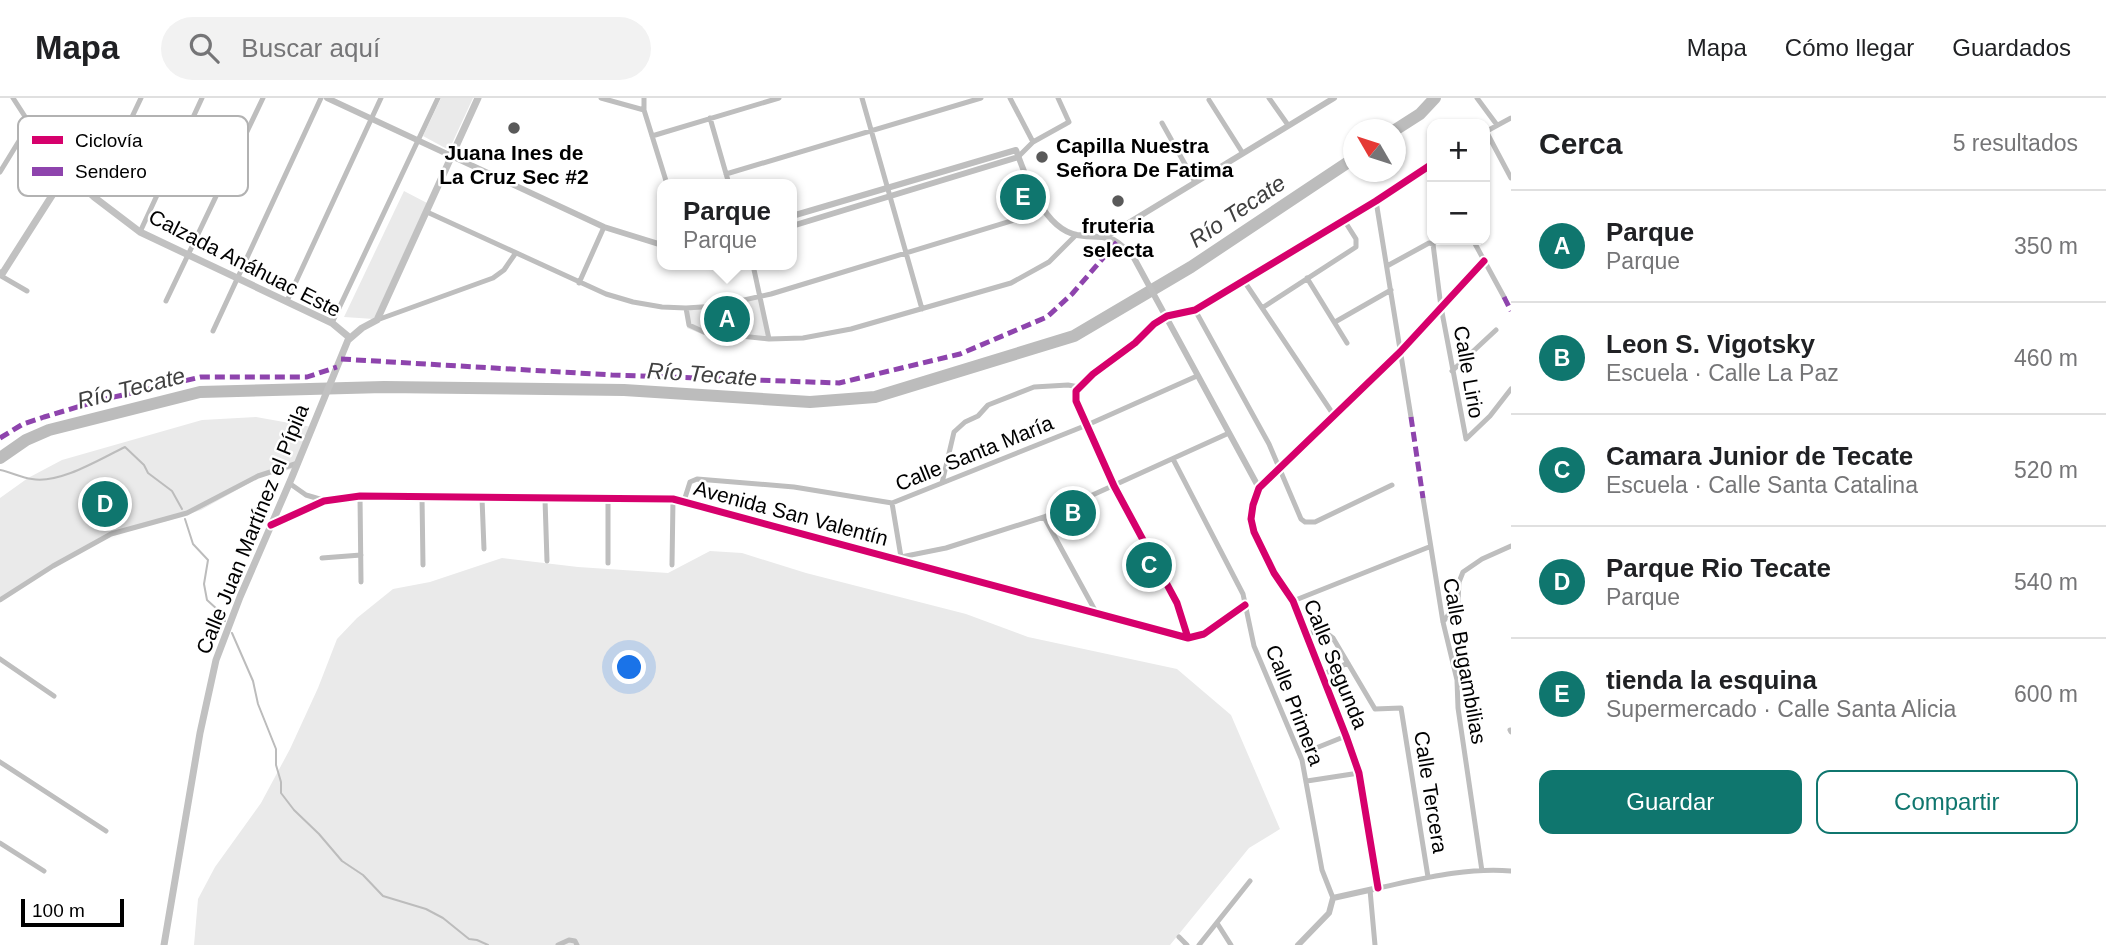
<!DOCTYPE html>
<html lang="es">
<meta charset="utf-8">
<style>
:root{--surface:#fff;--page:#f2f2f2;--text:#202124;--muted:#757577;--line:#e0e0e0;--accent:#0f766e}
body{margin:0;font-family:Arial,sans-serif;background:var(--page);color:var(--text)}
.controls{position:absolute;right:21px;top:21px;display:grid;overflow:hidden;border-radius:14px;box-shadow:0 2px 5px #0004}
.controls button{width:63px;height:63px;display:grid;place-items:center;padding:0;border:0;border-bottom:2px solid var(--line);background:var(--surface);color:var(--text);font:35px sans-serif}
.compass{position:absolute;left:1343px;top:21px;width:63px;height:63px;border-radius:50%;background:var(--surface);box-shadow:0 2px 5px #0004;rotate:309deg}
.scale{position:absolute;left:21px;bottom:18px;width:103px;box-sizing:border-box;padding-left:7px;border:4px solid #000;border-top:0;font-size:19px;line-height:24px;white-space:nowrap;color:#000;-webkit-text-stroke:5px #fff;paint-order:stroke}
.you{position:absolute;left:630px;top:570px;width:24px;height:24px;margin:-18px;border:5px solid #fff;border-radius:50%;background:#1a73e8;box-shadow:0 0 0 10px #1a73e833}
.badge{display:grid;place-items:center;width:46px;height:46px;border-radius:50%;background:var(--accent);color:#fff;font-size:23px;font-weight:700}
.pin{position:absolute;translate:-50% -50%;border:4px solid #fff;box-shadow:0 2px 7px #0006}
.popup{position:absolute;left:657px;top:81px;width:140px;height:91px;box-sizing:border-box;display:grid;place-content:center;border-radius:14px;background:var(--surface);filter:drop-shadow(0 2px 5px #0005);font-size:23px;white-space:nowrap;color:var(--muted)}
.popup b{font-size:26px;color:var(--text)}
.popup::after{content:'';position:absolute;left:50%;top:100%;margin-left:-14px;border:14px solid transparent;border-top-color:var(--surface)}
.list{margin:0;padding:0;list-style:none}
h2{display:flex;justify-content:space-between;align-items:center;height:91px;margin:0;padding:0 28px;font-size:30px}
h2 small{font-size:23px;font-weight:400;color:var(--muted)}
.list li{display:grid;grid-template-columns:46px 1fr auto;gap:21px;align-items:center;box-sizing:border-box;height:112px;padding:0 28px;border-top:2px solid var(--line)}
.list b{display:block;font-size:26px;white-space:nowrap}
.list p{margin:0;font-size:23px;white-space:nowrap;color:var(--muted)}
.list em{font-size:23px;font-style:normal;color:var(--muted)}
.actions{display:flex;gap:14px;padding:21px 28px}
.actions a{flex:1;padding:16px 0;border:2px solid var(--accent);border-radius:14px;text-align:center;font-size:24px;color:var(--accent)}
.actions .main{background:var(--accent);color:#fff}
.icon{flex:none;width:38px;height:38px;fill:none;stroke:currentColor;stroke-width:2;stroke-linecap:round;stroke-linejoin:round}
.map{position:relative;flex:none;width:1511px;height:847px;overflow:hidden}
header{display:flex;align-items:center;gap:42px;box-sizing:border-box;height:98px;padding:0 35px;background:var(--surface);border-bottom:2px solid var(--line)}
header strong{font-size:33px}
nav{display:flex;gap:38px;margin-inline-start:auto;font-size:24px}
.search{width:490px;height:63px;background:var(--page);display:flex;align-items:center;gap:18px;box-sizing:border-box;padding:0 24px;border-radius:38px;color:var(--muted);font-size:26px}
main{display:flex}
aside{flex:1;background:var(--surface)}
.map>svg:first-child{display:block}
.green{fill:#eaeaea}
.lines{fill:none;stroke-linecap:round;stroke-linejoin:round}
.stream{stroke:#bcbcbc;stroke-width:2}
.river{stroke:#bcbcbc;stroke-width:12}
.minor{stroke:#bebebe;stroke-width:5}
.tertiary{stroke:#bebebe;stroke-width:6}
.secondary{stroke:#c1c1c1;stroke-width:7}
.quiet{stroke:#8e44ad;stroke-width:5;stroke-dasharray:10 5;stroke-linecap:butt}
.cycleway-casing{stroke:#fff;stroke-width:11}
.cycleway{stroke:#d6006c;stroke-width:7}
.poi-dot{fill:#595959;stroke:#fff;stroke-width:2.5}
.labels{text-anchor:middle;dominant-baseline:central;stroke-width:5;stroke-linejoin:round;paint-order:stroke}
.poi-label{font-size:21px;font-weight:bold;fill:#000;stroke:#fff}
.street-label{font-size:21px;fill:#000;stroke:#fff}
.water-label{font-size:23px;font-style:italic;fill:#404040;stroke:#fff}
.key{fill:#fff;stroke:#b2b2b2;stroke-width:2}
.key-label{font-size:19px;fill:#000}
</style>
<header>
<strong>Mapa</strong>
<div class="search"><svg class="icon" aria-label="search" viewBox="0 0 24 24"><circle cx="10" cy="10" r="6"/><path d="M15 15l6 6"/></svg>Buscar aquí</div>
<nav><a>Mapa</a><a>Cómo llegar</a><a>Guardados</a></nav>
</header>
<main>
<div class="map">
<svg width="1511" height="847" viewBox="0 0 1511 847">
<rect width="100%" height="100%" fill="#fff"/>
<path class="green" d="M441,0h32l-24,52 -26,-14z
M404,93l23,12 -53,116 -30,-2z
M760,199l11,41 -62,-1 -22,-9 2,-19z
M256,319l56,10 -16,41 -36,9 -59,33 -34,11 -39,8 -30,12 -98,59v-102l28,-20 34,-18 140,-40z
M710,453l32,2 64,20 160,41 62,23 149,32 54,46 49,114 -31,19 -79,97h-976l4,-46 17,-32 46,-64 29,-54 28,-61 19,-49 20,-21 36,-29 37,-7 72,-24 76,9 90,6z"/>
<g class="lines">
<path class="stream" d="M0,372c11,2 21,8 32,9 28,5 68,-20 93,-32l19,18 4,8 24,18 10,18
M185,421l8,25 15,16 -4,24 3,16 11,10 7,11
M232,535l21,48 5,23 18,45v16l5,17v11l13,17 25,24 23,27 21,14 20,21 43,13 17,9 26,21 8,1 11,5"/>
<path class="river" d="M1395,32l25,-16 15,-16
M0,360l26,-18 23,-10 151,-38 184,-5 240,3 186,12 65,-5 199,-61 117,-69 162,-108"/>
<path class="minor" d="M13,0l31,48 23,26
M601,0l43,12 23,74
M644,0v12
M862,0l60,211
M1010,0l23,44
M1269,0l19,27
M1477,0l20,27
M1209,2l33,52
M710,20l19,66
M1162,25l33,59
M1486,33l25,47
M1485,34l26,-14
M652,38l127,-38
M1018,59l15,-15 36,-20 -11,-24
M0,74l30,-49
M726,76l255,-76
M94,99l47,-99
M1376,103l35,216
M427,114l179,82 27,8 29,5 24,1 31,-2 54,-12 273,-83
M140,134l62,-134
M1473,142l31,57
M753,167l16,74
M1387,168l42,-23 4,1 8,63 25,132 24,-23 21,-27
M1,178l26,15
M1307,180l40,65
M1244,183l91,136
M579,185l25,-56
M166,203l97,-203
M287,203l94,-203
M686,210l3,17 15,7 65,7 34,-1 48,-9 160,-46 38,-21 27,-27
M1262,210l94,-61v-8l-12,-19
M1195,212l74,134 32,75 4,3h10l77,-37
M377,222l116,-42 11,-8 11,-16
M1335,224l56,-32
M332,225l106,-225
M213,233l108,-233
M1452,273l44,-41
M1173,361l70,135 11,52 48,114 20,110 11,28
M289,385l17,12 17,5
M942,385l12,-51 11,-10 13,-6 10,-11 46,-18 34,-2 11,2
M1259,390l141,-136 84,-91
M360,398l1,86
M422,399l1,68
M482,400l2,51
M1423,400l20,124 14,58 1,28 24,163
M545,401l2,62
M608,402v63
M684,403l6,-19 7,-3 97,8 98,16 195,-78 110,-49
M892,405l9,54
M1044,419l53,97
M271,427l53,-24 36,-5 313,3 515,139 16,-4 41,-29
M901,459l45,-9 98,-31 185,-84
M322,460l39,-3
M672,467l1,-66
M0,502l53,-34 58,-32 76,-21 71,-37 40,-13
M1293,503l136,-54
M1443,524l15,-20 1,-20 4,-10 19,-13 29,-13
M1306,535l19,-1 8,6 42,71 26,-1 27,169
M1188,540l-11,-35 -63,-117 -38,-85v-10l17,-17 42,-31 19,-19 13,-8 28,-6 181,-109 56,-37
M0,561l54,37
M1321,577l27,-12
M1510,632l1,2
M1316,650l30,-12
M0,664l106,69
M1307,683l52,-8
M0,745l44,28
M1378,790c43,-9 89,-21 133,-17
M1370,792l5,55
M1217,825l14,22
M1179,839l8,8
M558,847l11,-5 6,1 2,4
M1199,847l51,-64"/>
<path class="tertiary" d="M327,0l277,129 58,18
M792,118l224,-66c10,28 28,79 61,85 32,5 31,-5 57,23l125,230 -6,17 -2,14 3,13 20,41 19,28 53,135 13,37 19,115 -45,10 -4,15 -31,32
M792,128l226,-69
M1107,138l227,-138"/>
<path class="secondary" d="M0,175l2,1 65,-102 27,25 46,35 192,91 18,15
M164,847l36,-212 16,-73 24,-63 52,-120 56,-137 14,-12 15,-8 101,-222"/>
<path class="quiet" d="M1504,199l7,14
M341,261l271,16 227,8 121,-29 87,-37 25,-23 45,-52
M1411,319l12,81
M0,340l23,-14 21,-7 57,-17 100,-23h106l30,-10"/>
<g class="cycleway-casing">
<path id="cycleway" d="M271,427l53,-24 36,-5 313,3 515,139 16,-4 41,-29
M1188,540l-11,-35 -63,-117 -38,-85v-10l17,-17 42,-31 19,-19 13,-8 28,-6 181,-109 56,-37
M1378,790l-19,-115 -13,-37 -53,-135 -19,-28 -20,-41 -3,-13 2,-14 6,-17 141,-136 84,-91"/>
</g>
<use href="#cycleway" class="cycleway"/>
</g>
<g class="poi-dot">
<circle cx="514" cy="30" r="7"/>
<circle cx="1042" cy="59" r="7"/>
<circle cx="1118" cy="103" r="7"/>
</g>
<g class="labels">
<g class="poi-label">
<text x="1056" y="47" text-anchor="start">Capilla Nuestra<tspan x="1056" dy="24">Señora De Fatima</tspan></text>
<text x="514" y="54">Juana Ines de<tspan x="514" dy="24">La Cruz Sec #2</tspan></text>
<text x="1118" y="127">fruteria<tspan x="1118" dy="24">selecta</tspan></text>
</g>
<g class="street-label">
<text transform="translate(245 165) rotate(27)">Calzada Anáhuac Este</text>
<text transform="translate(1469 274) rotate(80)">Calle Lirio</text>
<text transform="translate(974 355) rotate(-22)">Calle Santa María</text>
<text transform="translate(791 415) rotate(15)">Avenida San Valentín</text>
<text transform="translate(252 431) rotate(-68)">Calle Juan Martínez el Pípila</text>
<text transform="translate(1465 563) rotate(80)">Calle Bugambilias</text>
<text transform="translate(1336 566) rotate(68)">Calle Segunda</text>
<text transform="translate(1295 607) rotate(69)">Calle Primera</text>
<text transform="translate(1431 694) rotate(81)">Calle Tercera</text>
</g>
<g class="water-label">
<text transform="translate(1237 113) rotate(-34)">Río Tecate</text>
<text transform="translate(702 276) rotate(4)">Río Tecate</text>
<text transform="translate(131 290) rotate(-14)">Río Tecate</text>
</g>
</g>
<rect x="18" y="18" width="230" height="80" rx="10" class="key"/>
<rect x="32" y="38" width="31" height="8" fill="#d6006c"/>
<rect x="32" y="69" width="31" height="9" fill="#8e44ad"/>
<g class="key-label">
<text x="75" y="49">Ciclovía</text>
<text x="75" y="80">Sendero</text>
</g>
</svg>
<div class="controls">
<button>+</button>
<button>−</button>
</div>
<svg class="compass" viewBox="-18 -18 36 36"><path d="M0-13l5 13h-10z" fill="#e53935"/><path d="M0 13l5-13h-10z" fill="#757577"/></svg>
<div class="scale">100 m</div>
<div class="you"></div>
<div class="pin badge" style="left:727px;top:221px">A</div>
<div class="popup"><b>Parque</b>Parque</div>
<div class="pin badge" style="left:1073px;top:415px">B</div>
<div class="pin badge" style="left:1149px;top:467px">C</div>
<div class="pin badge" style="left:105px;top:406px">D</div>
<div class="pin badge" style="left:1023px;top:99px">E</div>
</div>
<aside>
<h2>Cerca<small>5 resultados</small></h2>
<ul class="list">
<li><span class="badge">A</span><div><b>Parque</b><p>Parque</p></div><em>350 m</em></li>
<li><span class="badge">B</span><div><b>Leon S. Vigotsky</b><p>Escuela · Calle La Paz</p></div><em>460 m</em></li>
<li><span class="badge">C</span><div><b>Camara Junior de Tecate</b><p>Escuela · Calle Santa Catalina</p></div><em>520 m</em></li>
<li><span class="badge">D</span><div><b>Parque Rio Tecate</b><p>Parque</p></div><em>540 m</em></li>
<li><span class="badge">E</span><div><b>tienda la esquina</b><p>Supermercado · Calle Santa Alicia</p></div><em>600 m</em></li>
</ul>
<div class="actions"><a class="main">Guardar</a><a>Compartir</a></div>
</aside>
</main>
